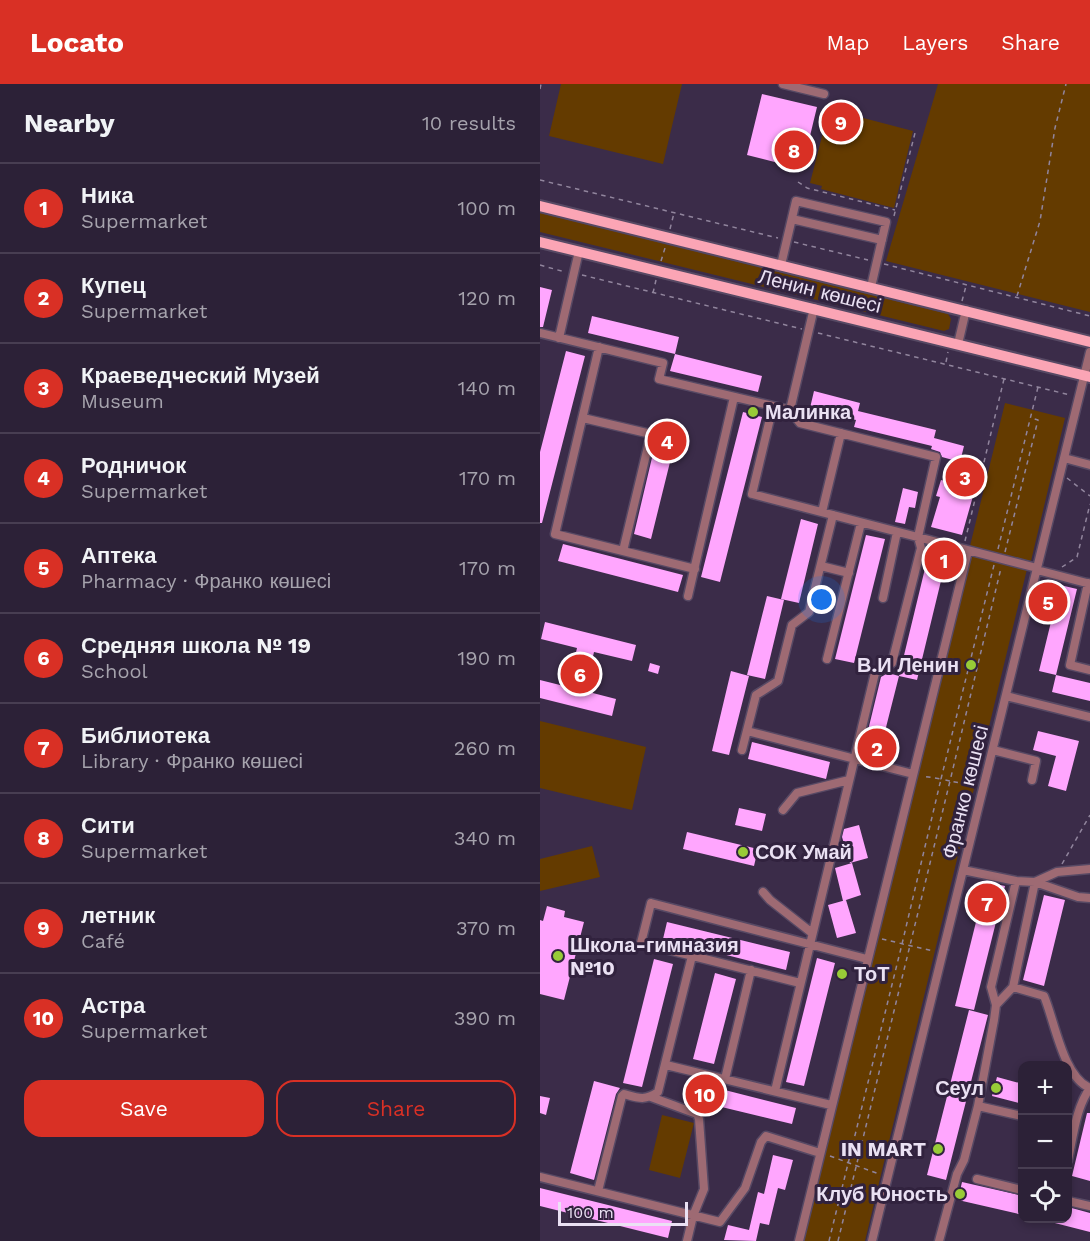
<!DOCTYPE html>
<meta charset="utf-8">
<style>
:root{--surface:#2c2137;--page:#34293f;--text:#f1f3f6;--muted:#a6a3ad;--line:#483e52;--accent:#d93025}
body{margin:0;font-family:"Work Sans",sans-serif;background:var(--page);color:var(--text)}
.controls{position:absolute;right:18px;bottom:18px;display:grid;overflow:hidden;border-radius:12px;box-shadow:0 3px 9px #0003}
.controls button{width:54px;height:54px;display:grid;place-items:center;padding:0;border:0;border-bottom:2px solid var(--line);background:var(--surface);color:var(--text);font:30px sans-serif}
.scale{position:absolute;left:18px;bottom:15px;width:130px;box-sizing:border-box;padding-left:6px;border:3px solid #eae1f3;border-top:0;font-size:16px;line-height:21px;white-space:nowrap;color:#eae1f3;-webkit-text-stroke:4px #31223e;paint-order:stroke}
.you{position:absolute;left:282px;top:516px;width:21px;height:21px;margin:-15px;border:4px solid #fff;border-radius:50%;background:#1a73e8;box-shadow:0 0 0 9px #1a73e833}
.badge{display:grid;place-items:center;width:39px;height:39px;border-radius:50%;background:var(--accent);color:#fff;font-size:20px;font-weight:700}
.pin{position:absolute;translate:-50% -50%;border:3px solid #fff;box-shadow:0 2px 6px #0006}
.list{margin:0;padding:0;list-style:none}
h2{display:flex;justify-content:space-between;align-items:center;height:78px;margin:0;padding:0 24px;font-size:26px}
h2 small{font-size:20px;font-weight:400;color:var(--muted)}
.list li{display:grid;grid-template-columns:39px 1fr auto;gap:18px;align-items:center;box-sizing:border-box;height:90px;padding:0 24px;border-top:2px solid var(--line)}
.list b{display:block;font-size:22px;white-space:nowrap}
.list p{margin:0;font-size:20px;white-space:nowrap;color:var(--muted)}
.list em{font-size:20px;font-style:normal;color:var(--muted)}
.actions{display:flex;gap:12px;padding:18px 24px}
.actions a{flex:1;padding:14px 0;border:2px solid var(--accent);border-radius:18px;text-align:center;font-size:21px;color:var(--accent)}
.actions .main{background:var(--accent);color:#fff}
.icon{flex:none;width:33px;height:33px;fill:none;stroke:currentColor;stroke-width:2;stroke-linecap:round;stroke-linejoin:round}
.map{position:relative;flex:none;width:550px;height:1157px;overflow:hidden}
header{display:flex;align-items:center;gap:36px;box-sizing:border-box;height:84px;padding:0 30px;background:var(--accent);color:#fff}
header strong{font-size:28px}
nav{display:flex;gap:33px;margin-inline-start:auto;font-size:21px}
main{display:flex}
aside{flex:1;background:var(--surface)}
.map>svg:first-child{display:block}
.green{fill:#643b00}
.building{fill:#ffa6fe}
.lines{fill:none;stroke-linecap:round;stroke-linejoin:round}
.minor-casing{stroke:#574964;stroke-width:11}
.major-casing{stroke:#574964;stroke-width:14}
.path{stroke:#91859d;stroke-width:1.5;stroke-dasharray:4.5 4.5;stroke-linecap:butt}
.minor{stroke:#9e6a73;stroke-width:8}
.major{stroke:#fba5b5;stroke-width:10}
.poi-dot{fill:#98cb37;stroke:#31223e;stroke-width:2}
.labels{text-anchor:middle;dominant-baseline:central;stroke-width:6;stroke-linejoin:round;paint-order:stroke}
.street-label{font-size:20px;fill:#eae1f3;stroke:#31223e}
.poi-label{font-size:20px;font-weight:bold;fill:#eae1f3;stroke:#31223e;text-anchor:start}
</style>
<header>
<strong>Locato</strong>
<nav><a>Map</a><a>Layers</a><a>Share</a></nav>
</header>
<main>
<aside>
<h2>Nearby<small>10 results</small></h2>
<ul class="list">
<li><span class="badge">1</span><div><b>Ника</b><p>Supermarket</p></div><em>100 m</em></li>
<li><span class="badge">2</span><div><b>Купец</b><p>Supermarket</p></div><em>120 m</em></li>
<li><span class="badge">3</span><div><b>Краеведческий Музей</b><p>Museum</p></div><em>140 m</em></li>
<li><span class="badge">4</span><div><b>Родничок</b><p>Supermarket</p></div><em>170 m</em></li>
<li><span class="badge">5</span><div><b>Аптека</b><p>Pharmacy · Франко көшесі</p></div><em>170 m</em></li>
<li><span class="badge">6</span><div><b>Средняя школа № 19</b><p>School</p></div><em>190 m</em></li>
<li><span class="badge">7</span><div><b>Библиотека</b><p>Library · Франко көшесі</p></div><em>260 m</em></li>
<li><span class="badge">8</span><div><b>Сити</b><p>Supermarket</p></div><em>340 m</em></li>
<li><span class="badge">9</span><div><b>летник</b><p>Café</p></div><em>370 m</em></li>
<li><span class="badge">10</span><div><b>Астра</b><p>Supermarket</p></div><em>390 m</em></li>
</ul>
<div class="actions"><a class="main">Save</a><a>Share</a></div>
</aside>
<div class="map">
<svg width="550" height="1157" viewBox="0 0 550 1157">
<rect width="100%" height="100%" fill="#3b2c49"/>
<path class="green" d="M21,0h121l-19,80 -114,-28z
M398,0h152v228l-204,-51z
M289,25l84,22 -19,77 -73,-19 1,-3 -12,-3z
M0,129l408,101 3,5 -2,10 -5,2 -404,-99z
M465,319l60,15 -34,143 -61,-15z
M431,471l56,14 -162,672h-62z
M0,637l106,26 -14,63 -92,-22z
M52,762l8,31 -60,14v-32z
M122,1031l32,8 -14,55 -31,-8z"/>
<path class="building" d="M222,10l55,13 -15,62 -55,-14z
M0,203l12,3 -9,37h-3z
M52,232l87,21 -4,17 -87,-21z
M26,267l19,5 -43,167h-2v-71z
M135,270l87,22 -4,16 -88,-21z
M274,307l46,12 -2,8 78,19 -2,8 30,8 -4,16 -18,-5 -2,-5 -9,-3 1,-3 -78,-19 2,-7 -46,-12z
M203,328l19,5 -42,165 -19,-5z
M115,361l18,5 -22,89 -17,-5z
M420,382l11,3 6,13 -15,53 -31,-8 9,-30 -4,-1 5,-16 14,4z
M363,404l15,4 -3,16 -6,-1 -4,17 -10,-2z
M261,435l17,5 -19,79 -18,-4z
M326,451l19,4 -31,124 -19,-4z
M23,460l120,31 -5,17 -120,-31z
M389,468l18,4 -30,124 -18,-4z
M520,501l17,4 -21,86 -17,-4z
M227,512l17,4 -19,79 -18,-4z
M5,538l91,23 -4,16 -38,-9 -9,39 31,8 -4,17 -72,-18v-18l28,7 9,-39 -36,-9z
M110,579l10,3 -2,8 -10,-3z
M191,587l18,5 -20,79 -17,-4z
M348,589l11,3 -20,79 -16,-4 18,-74z
M516,591l34,8v18l-38,-9z
M498,647l41,10 -13,50 -18,-5 8,-30 -23,-6z
M212,658l78,20 -4,17 -78,-20z
M199,724l27,6 -4,17 -27,-6z
M319,741l9,33 -18,5 -8,-26 2,-8z
M147,748l71,17 -4,17 -71,-17z
M312,779l9,32 -18,6 -8,-33z
M446,798l19,4 -31,124 -19,-4z
M504,811l21,5 -21,86 -21,-6z
M306,816l10,33 -19,5 -9,-33z
M7,822l18,5 -1,6 20,5 -20,78 -24,-6v-74l3,1z
M127,838l123,30 -4,18 -123,-31z
M277,874l18,5 -31,123 -18,-4z
M114,875l19,5 -31,123 -19,-4z
M175,889l21,6 -22,85 -21,-5z
M429,926l19,5 -42,165 -19,-5z
M457,993l26,7v20l-31,-8z
M54,997l26,7 -4,6 -22,86 -24,-7z
M169,1002l87,22 -4,16 -87,-21z
M0,1012l10,2 -4,17 -6,-2z
M547,1029h3v68l-18,-5z
M233,1071l20,5 -8,30 -7,-2 -9,37 -9,-2 -4,18 -32,-1 4,-15 21,5 9,-38 6,2z
M422,1098l61,14v19l-65,-15z
M0,1104l132,33 -4,17 -128,-32z
M528,1123l22,6v19l-43,-11v-3h21z"/>
<g class="lines">
<g class="minor-casing">
<path id="minor" d="M243,0l41,10
M252,135l90,21
M241,181l15,-64 90,21 -15,65
M0,249l123,30 -4,16 131,31 10,13 136,34 -18,80 3,11 -29,115 -17,10 -100,418
M19,254l20,-87
M418,260l8,-34
M59,263l-44,187 140,35
M233,322l-21,88 285,74
M250,326l24,-102
M43,334l68,16 -28,117
M524,374l26,7
M282,428l19,-79
M281,482l28,7
M497,486l53,14
M548,499l-18,82 20,5
M148,512l46,-199
M343,514l14,-66
M287,575l34,-136
M466,612l84,21
M207,647l166,43
M202,666l14,-55 22,-14 14,-56 17,-13 24,-97
M453,666l43,11 -4,19
M243,726l14,-17 52,-13
M423,786l53,11 19,1 43,15 12,1
M223,808l7,8 42,33
M260,899l-159,-40 10,-40 216,56
M473,903l31,9c11,26 19,81 46,92
M456,921l17,-18 22,-105 22,-10 33,-3
M126,981l165,40
M185,995l26,-109
M111,1013l46,17 2,5 5,70 -11,27 -6,25
M438,1022l44,10
M528,1076c5,-23 8,-53 22,-72
M0,1093l180,45 25,-34 16,-46 5,-6 54,17
M437,1095l45,11
M58,1107l24,-95 2,-2c14,4 21,7 34,-2l34,-136
M528,1117l22,5
M259,1157l169,-690
M332,1157l218,-889
M399,1157l18,-67 7,-14 14,-54 16,-86 2,-15 -5,-18 25,-106"/>
</g>
<g class="major-casing">
<path id="major" d="M0,122l550,136
M0,158l550,135"/>
</g>
<path class="path" d="M0,5l1,-5
M0,96l238,58
M258,98l9,6 88,22
M354,132l22,-87
M130,145l4,-16
M254,158l74,18
M121,177l4,-13
M344,180l206,52
M0,181l25,7
M42,191l220,54
M113,209l3,-13
M477,212l23,-75 15,-93 11,-44
M422,217l4,-15
M278,249l252,62
M406,278l2,-10
M527,394l23,18
M425,457l39,-162
M458,465l40,-162
M465,468l33,-132 -7,-2
M454,481l-53,214 9,2 51,-213
M522,483l15,-10 13,-53
M522,780l28,-49
M342,855l51,12
M290,1072l49,18
M289,1157l73,-297 39,-165 -19,-3
M298,1157l112,-460 26,5"/>
<use href="#minor" class="minor"/>
<use href="#major" class="major"/>
</g>
<g class="poi-dot">
<circle cx="213" cy="328" r="6"/>
<circle cx="431" cy="581" r="6"/>
<circle cx="203" cy="768" r="6"/>
<circle cx="18" cy="872" r="6"/>
<circle cx="302" cy="890" r="6"/>
<circle cx="456" cy="1004" r="6"/>
<circle cx="398" cy="1065" r="6"/>
<circle cx="420" cy="1110" r="6"/>
</g>
<g class="labels">
<g class="street-label">
<text transform="translate(280 207) rotate(14)">Ленин көшесі</text>
<text transform="translate(425 708) rotate(-76)">Франко көшесі</text>
</g>
<g class="poi-label">
<text x="225" y="328">Малинка</text>
<text x="419" y="581" text-anchor="end">В.И Ленин</text>
<text x="215" y="768">СОК Умай</text>
<text x="30" y="861">Школа-гимназия<tspan x="30" dy="23">№10</tspan></text>
<text x="314" y="890">ТоТ</text>
<text x="444" y="1004" text-anchor="end">Сеул</text>
<text x="386" y="1065" text-anchor="end">IN MART</text>
<text x="408" y="1110" text-anchor="end">Клуб Юность</text>
</g>
</g>
</svg>
<div class="controls">
<button>+</button>
<button>−</button>
<button><svg class="icon" aria-label="locate" viewBox="0 0 24 24"><circle cx="12" cy="12" r="6"/><path d="M12 2v4M12 18v4M2 12h4M18 12h4"/></svg></button>
</div>
<div class="scale">100 m</div>
<div class="you"></div>
<div class="pin badge" style="left:404px;top:476px">1</div>
<div class="pin badge" style="left:337px;top:664px">2</div>
<div class="pin badge" style="left:425px;top:393px">3</div>
<div class="pin badge" style="left:127px;top:357px">4</div>
<div class="pin badge" style="left:508px;top:518px">5</div>
<div class="pin badge" style="left:40px;top:590px">6</div>
<div class="pin badge" style="left:447px;top:819px">7</div>
<div class="pin badge" style="left:254px;top:66px">8</div>
<div class="pin badge" style="left:301px;top:38px">9</div>
<div class="pin badge" style="left:165px;top:1010px">10</div>
</div>
</main>
